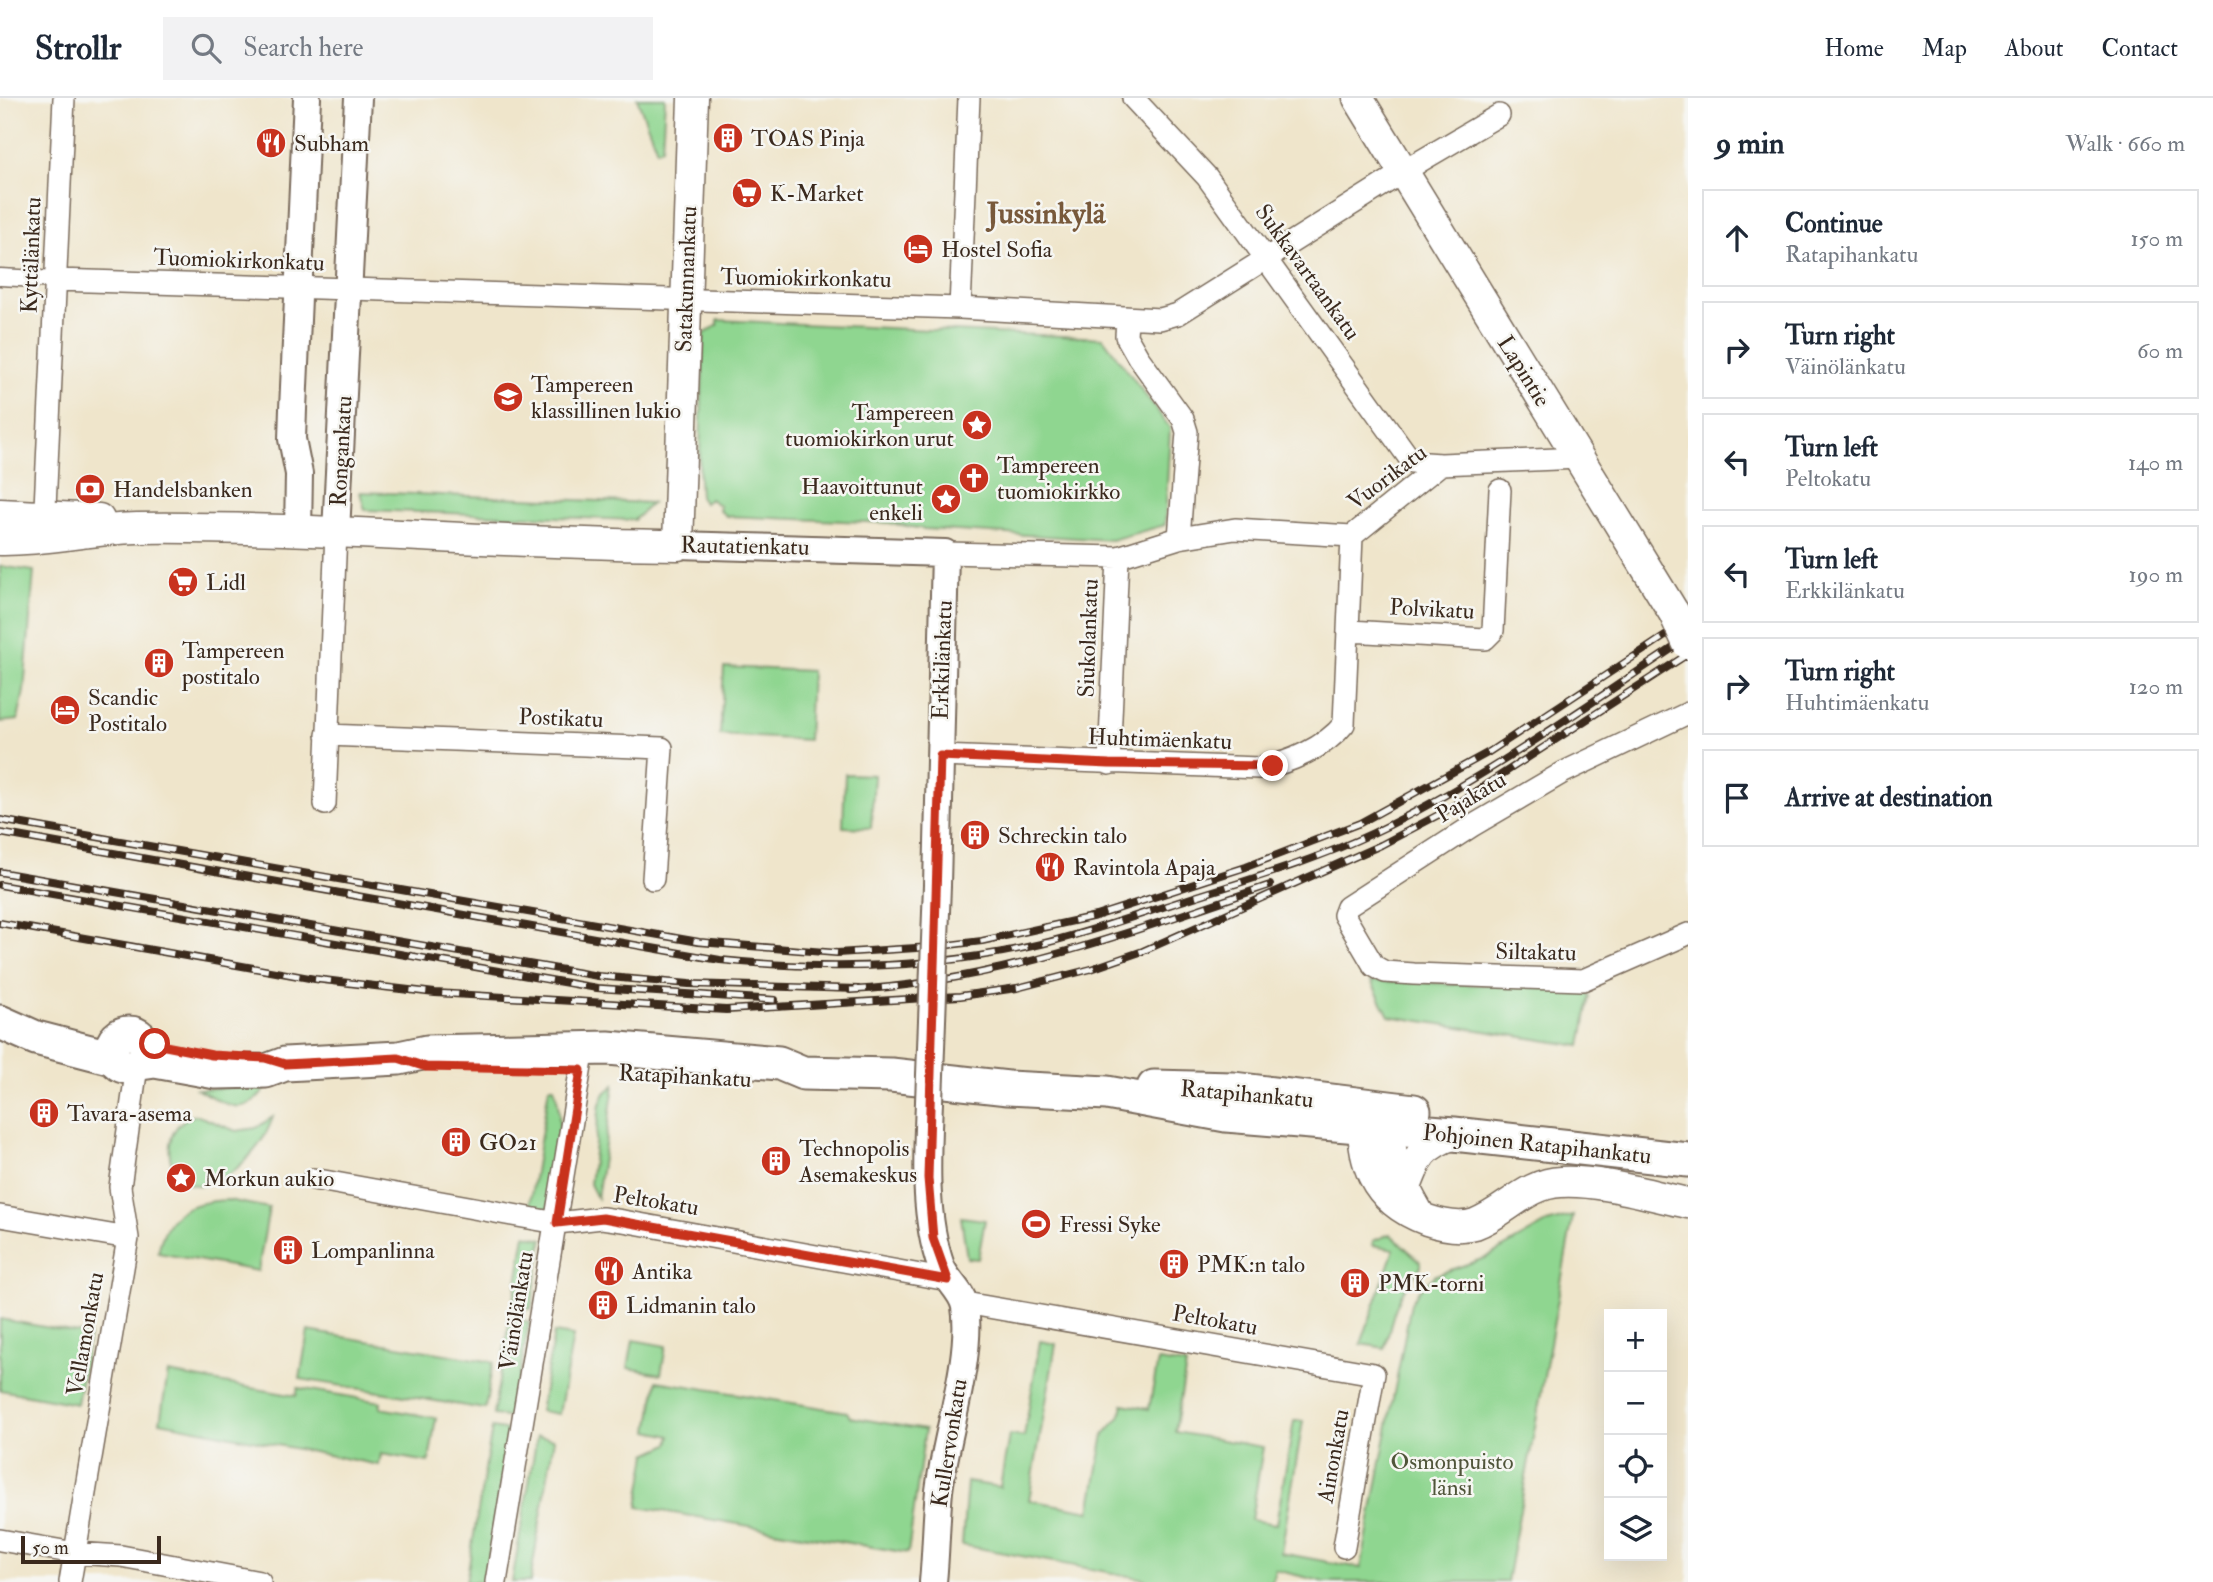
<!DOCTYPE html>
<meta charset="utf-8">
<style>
:root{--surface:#fff;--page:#f2f2f3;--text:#1f2937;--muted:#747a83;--line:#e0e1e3}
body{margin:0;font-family:"IM FELL Double Pica",serif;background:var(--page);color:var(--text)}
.controls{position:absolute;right:21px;bottom:21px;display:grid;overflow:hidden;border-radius:0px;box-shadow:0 7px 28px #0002}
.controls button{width:63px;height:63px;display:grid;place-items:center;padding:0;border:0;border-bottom:2px solid var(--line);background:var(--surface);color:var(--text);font:35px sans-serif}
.scale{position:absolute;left:21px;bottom:18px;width:140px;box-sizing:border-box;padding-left:7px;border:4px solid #3b2a1e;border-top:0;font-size:19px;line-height:24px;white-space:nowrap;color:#3b2a1e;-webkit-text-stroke:5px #f6f6f2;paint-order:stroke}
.stop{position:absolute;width:21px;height:21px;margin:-16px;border:5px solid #c8321e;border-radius:50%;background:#fff}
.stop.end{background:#c8321e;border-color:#fff;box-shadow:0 2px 7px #0008}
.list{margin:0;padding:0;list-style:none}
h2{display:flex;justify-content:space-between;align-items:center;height:91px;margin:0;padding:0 28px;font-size:30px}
h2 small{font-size:23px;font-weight:400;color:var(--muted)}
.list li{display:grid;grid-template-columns:46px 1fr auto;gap:21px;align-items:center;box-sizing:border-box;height:98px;margin:0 14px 14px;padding:0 14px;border:2px solid var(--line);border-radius:0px}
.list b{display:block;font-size:26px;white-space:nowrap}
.list p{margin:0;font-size:23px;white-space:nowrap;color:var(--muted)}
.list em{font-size:23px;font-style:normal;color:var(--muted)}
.icon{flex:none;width:38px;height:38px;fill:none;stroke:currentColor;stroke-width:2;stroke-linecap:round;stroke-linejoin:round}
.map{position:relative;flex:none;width:1688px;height:1484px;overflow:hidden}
header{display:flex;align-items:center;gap:42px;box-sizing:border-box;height:98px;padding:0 35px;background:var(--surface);border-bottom:2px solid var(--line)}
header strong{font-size:33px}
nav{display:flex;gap:38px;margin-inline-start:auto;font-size:24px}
.search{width:490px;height:63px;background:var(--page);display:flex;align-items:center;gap:18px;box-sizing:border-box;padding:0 24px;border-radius:0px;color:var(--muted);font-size:26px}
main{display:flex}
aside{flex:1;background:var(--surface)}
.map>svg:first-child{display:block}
.green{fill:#8fd690;stroke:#658057;stroke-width:2}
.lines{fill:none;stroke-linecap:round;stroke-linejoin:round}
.pedestrian-casing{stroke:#7a6b5b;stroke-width:19}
.minor-casing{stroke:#7a6b5b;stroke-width:24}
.tertiary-casing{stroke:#7a6b5b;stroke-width:30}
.secondary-casing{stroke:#7a6b5b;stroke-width:33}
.primary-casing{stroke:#7a6b5b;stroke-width:37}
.pedestrian{stroke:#fff;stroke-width:16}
.minor{stroke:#fff;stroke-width:21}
.tertiary{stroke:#fff;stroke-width:26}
.secondary{stroke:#fff;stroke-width:30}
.primary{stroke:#fff;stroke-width:33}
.rail-casing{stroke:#3b2a1e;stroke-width:8}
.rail{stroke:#f6f6f2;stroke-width:5;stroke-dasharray:16;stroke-linecap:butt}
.tertiary-bridge-casing{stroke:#7a6b5b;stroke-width:30;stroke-linecap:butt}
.secondary-bridge-casing{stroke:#7a6b5b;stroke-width:33;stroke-linecap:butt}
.tertiary-bridge{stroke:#fff;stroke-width:26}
.secondary-bridge{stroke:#fff;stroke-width:30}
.route{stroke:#c8321e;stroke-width:9}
.labels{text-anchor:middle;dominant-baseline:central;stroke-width:5;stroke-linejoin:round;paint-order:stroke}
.poi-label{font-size:23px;fill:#3b2a1e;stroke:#f6f6f2;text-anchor:start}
.street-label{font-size:23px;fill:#3b2a1e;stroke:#f6f6f2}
.park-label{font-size:23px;fill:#50553a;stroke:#f6f6f2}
.district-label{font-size:30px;font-weight:bold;fill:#78593b;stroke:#f6f6f2}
</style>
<header>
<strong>Strollr</strong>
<div class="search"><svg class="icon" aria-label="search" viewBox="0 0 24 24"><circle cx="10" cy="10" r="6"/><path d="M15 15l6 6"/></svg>Search here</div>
<nav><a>Home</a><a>Map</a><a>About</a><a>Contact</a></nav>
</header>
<main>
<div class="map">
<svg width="1688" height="1484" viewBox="0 0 1688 1484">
<rect width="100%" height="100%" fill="#f6f6f2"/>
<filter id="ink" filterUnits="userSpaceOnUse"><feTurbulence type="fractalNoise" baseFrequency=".0143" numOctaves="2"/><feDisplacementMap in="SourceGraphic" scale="14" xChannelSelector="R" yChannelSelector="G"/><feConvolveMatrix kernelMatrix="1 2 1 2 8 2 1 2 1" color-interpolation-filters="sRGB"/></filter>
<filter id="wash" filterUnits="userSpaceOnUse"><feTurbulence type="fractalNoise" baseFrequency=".00686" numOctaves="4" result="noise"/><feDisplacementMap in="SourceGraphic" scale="28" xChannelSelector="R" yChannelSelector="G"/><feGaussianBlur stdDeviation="1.57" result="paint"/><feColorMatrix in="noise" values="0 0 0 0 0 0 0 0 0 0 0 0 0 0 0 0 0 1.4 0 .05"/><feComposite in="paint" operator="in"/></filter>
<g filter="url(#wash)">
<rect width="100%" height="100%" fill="#efe5cb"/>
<path class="green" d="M637,0h28l-3,50 -5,2z
M718,222l385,18 67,90 -5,97 -54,15 -187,-11 -35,-6 -163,-7 -7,-6 1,-4 -10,-7 -6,4 -4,-6 -1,-17 5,-146 14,-9z
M360,394l292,11 -18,17 -269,-10z
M0,468l34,5 -10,120 -6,29 -18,2z
M724,569l87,4 -3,69 -88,-5z
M845,676l29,1 -3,53 -28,-1z
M1371,883l204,7 15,8 -9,50 -192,-30z
M614,987l-17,113 -7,-14 10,-80 5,-11z
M268,988c-25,34 -40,19 -71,3z
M549,989h5c13,38 -1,84 -6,123l-19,-2z
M196,1017l40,16 20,-3 17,-11c-8,23 -19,36 -37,52 -65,54 -90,-42 -40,-54z
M228,1102l41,8 -11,63 -100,-18c8,-42 29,-51 70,-53z
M1573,1118l-66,366h-182l-50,-12 -3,12h-127v-3l-183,-34 5,-63 33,5 9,-52 15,2 16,-96 16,3 -27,156 61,11 14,-77 16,-17 3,-13 26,5 9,-48 28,4 -11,67 88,15 -12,73 25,4 18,-103h9l-22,132 80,15 50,-265 8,-13 17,-15 49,-17 62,-35z
M961,1119l24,3 -7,39 -11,-1z
M1390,1136l31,28v5c-23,24 -29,49 -36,81l-24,-4 33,-95 -22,-4 1,-4z
M525,1137l18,4 -12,70 -18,-3z
M0,1221l89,16 -12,69 -77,-14z
M510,1221l19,3 -17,96 -19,-3z
M308,1233l185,31 -8,47 -185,-30z
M554,1235l19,3 -14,78 -19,-3z
M633,1242l33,6 -5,28 -33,-6z
M168,1275l128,23 2,-8 83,14 -1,6 56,10 -7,44 -48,-8 -2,11 -219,-43z
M657,1283l190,31 3,5 75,13 -17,123 -270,-46 9,-53 22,-10 2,-8 -22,-5z
M492,1330l18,3 -26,151h-18z
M537,1338l17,3 -24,143h-18z"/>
</g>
<g filter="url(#ink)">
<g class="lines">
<g class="pedestrian-casing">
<path id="pedestrian" d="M0,179l57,3"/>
</g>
<g class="minor-casing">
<path id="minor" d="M1133,0l74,79 205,285 29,2
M57,182l903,28 200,11 18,-5 241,-152 80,-47
M960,210l9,-210
M1127,220l-1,18 12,21 45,62 4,13 -8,106
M44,431l20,-431
M1352,438l89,-72 139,-6
M945,455l173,4 61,-19 56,-9 117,7
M1350,533l135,8 8,-8 7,-141
M1688,615l-124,59 -92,54 -125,81 -3,8 30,51 11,6 29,2 169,6 105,-46
M327,637l335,13 -9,131
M940,658l319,12c29,-4 67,-21 85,-44l8,-188
M1109,666l9,-207
M325,706l11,-272
M313,1081l244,44 45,-5 21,3 325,59
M0,1118l128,22
M965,1205l409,71 -30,173
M0,1442l75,13 46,3 139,26
M70,1484l58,-344 -8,-51 17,-121
M496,1484l88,-534"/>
</g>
<g class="tertiary-casing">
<path id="tertiary" d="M298,433l1,-57 -7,-35 1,-30 14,-311
M336,434l22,-434
M678,447l267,8 -8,332
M929,1004c-2,53 -6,113 12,164 5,14 22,26 24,41 8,49 -20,132 -26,184 -3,30 -3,61 -6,91"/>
</g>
<g class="secondary-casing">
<path id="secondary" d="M1358,0l316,515
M0,416l99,5
M0,442c46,1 91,-11 137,-12 181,-2 361,16 541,17l15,-447
M1364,1007c-5,55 9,95 63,115 15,5 32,9 48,4 30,-11 52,-41 86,-42 41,-2 87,13 127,21
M1388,1010c-3,41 11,72 31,106
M1405,1092c12,-32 15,-44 49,-56"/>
</g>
<g class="primary-casing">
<path id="primary" d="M0,924l36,16 77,20
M112 952a17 17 0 1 1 34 0a17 17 0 1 1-34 0Z
M141,965l14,-2 61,11 50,-1 19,-7 114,-6 28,-6 181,-4 171,15 24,10 88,2 117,13 99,5 119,22 228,19 234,26
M1154,989l79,2 181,22"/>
</g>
<use href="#pedestrian" class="pedestrian"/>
<use href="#minor" class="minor"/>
<use href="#tertiary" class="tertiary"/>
<use href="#secondary" class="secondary"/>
<use href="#primary" class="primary"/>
<g class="rail-casing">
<path id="rail" d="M0,722l699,122 138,11 95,-6 50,-6 114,-25 150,-49 114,-44 129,-71 199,-131
M0,735l720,127c109,11 215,9 321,-16 50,-12 99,-30 147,-45 63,-20 126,-38 185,-66 108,-51 215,-129 315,-195
M0,774l598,104 91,8 169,5
M0,787l597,103 178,12
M0,825l315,56 120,14 291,17 234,-14 57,-8 74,-19 52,-18 238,-106 61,-32 246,-159
M850,892c147,-7 282,-59 420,-105"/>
</g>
<use href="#rail" class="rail"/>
<g class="tertiary-bridge-casing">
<path id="tertiary-bridge" d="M929,1004l8,-217"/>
</g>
<g class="secondary-bridge-casing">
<path id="secondary-bridge" d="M1674,515l14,31"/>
</g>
<use href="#tertiary-bridge" class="tertiary-bridge"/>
<use href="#secondary-bridge" class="secondary-bridge"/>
</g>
</g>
<g class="lines" filter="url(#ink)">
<path class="route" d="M155,946l57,11 53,3 20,6 113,-6 28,9 155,3 -24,153 46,-5 345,62 -15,-42 -5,-60 12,-422 169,8 164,2"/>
</g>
<defs>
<g id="building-disc" transform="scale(1.575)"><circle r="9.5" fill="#c8321e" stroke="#f6f6f2"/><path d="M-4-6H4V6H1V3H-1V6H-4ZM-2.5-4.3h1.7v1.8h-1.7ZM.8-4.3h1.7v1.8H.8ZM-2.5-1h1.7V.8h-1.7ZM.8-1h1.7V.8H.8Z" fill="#fff"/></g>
<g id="restaurant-disc" transform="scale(1.575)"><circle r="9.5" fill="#c8321e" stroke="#f6f6f2"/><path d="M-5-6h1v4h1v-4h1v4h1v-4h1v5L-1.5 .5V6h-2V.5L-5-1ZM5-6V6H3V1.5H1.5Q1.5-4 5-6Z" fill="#fff"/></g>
<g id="supermarket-disc" transform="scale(1.575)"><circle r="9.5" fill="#c8321e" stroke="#f6f6f2"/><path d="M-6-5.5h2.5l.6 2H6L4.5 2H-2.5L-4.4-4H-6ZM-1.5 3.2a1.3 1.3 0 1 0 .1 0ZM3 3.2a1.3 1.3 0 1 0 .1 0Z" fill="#fff"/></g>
<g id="hotel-disc" transform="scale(1.575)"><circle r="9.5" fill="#c8321e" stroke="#f6f6f2"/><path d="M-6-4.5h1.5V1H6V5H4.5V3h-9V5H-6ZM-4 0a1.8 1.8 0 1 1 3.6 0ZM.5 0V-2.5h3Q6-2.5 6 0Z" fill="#fff"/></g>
<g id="school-disc" transform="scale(1.575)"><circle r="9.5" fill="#c8321e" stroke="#f6f6f2"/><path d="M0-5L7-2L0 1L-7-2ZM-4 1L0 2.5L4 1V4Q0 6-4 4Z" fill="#fff"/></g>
<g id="sight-disc" transform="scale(1.575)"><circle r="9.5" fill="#c8321e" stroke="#f6f6f2"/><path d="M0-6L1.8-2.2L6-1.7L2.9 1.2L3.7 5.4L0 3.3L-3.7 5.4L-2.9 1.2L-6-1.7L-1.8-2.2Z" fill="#fff"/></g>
<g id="church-disc" transform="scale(1.575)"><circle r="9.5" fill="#c8321e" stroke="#f6f6f2"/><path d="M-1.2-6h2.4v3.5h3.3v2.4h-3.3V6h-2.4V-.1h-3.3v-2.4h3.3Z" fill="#fff"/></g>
<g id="bank-disc" transform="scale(1.575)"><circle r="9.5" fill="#c8321e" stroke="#f6f6f2"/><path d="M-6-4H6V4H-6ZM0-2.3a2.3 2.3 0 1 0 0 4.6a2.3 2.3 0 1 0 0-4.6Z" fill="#fff"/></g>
<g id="stadium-disc" transform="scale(1.575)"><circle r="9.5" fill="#c8321e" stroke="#f6f6f2"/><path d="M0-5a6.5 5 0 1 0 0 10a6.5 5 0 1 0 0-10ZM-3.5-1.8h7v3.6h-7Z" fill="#fff"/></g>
</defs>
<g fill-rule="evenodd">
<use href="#building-disc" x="728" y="40"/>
<use href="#restaurant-disc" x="271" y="45"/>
<use href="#supermarket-disc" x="747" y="95"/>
<use href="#hotel-disc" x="918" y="151"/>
<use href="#school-disc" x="508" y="299"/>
<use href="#sight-disc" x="977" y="327"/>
<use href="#church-disc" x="974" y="380"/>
<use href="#bank-disc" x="90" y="391"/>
<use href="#sight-disc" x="946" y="401"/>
<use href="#supermarket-disc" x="183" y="484"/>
<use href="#building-disc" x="159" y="565"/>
<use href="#hotel-disc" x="65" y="612"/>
<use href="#building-disc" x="975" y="737"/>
<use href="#restaurant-disc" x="1050" y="769"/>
<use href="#building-disc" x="44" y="1015"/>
<use href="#building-disc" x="456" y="1044"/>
<use href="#building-disc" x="776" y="1063"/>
<use href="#sight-disc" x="181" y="1080"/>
<use href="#stadium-disc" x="1036" y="1126"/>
<use href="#building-disc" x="288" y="1152"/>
<use href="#building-disc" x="1174" y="1166"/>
<use href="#restaurant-disc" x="609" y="1173"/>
<use href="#building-disc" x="1355" y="1185"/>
<use href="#building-disc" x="603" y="1207"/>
</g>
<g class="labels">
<g class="poi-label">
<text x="751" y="40">TOAS Pinja</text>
<text x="294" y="45">Subham</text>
<text x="770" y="95">K-Market</text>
<text x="941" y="151">Hostel Sofia</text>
<text x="531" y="286">Tampereen<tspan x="531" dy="26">klassillinen lukio</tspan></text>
<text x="954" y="314" text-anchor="end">Tampereen<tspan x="954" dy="26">tuomiokirkon urut</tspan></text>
<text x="997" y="367">Tampereen<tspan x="997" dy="26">tuomiokirkko</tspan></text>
<text x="923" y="388" text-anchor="end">Haavoittunut<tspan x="923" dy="26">enkeli</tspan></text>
<text x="113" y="391">Handelsbanken</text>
<text x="206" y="484">Lidl</text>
<text x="182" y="552">Tampereen<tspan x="182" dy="26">postitalo</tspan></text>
<text x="88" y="599">Scandic<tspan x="88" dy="26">Postitalo</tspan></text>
<text x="998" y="737">Schreckin talo</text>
<text x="1073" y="769">Ravintola Apaja</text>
<text x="67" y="1015">Tavara-asema</text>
<text x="479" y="1044">GO21</text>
<text x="799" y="1050">Technopolis<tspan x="799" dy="26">Asemakeskus</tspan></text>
<text x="204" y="1080">Morkun aukio</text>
<text x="1059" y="1126">Fressi Syke</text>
<text x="311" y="1152">Lompanlinna</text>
<text x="1197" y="1166">PMK:n talo</text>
<text x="632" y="1173">Antika</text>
<text x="1378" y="1185">PMK-torni</text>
<text x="626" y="1207">Lidmanin talo</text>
</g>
<g class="street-label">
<text transform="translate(31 157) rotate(-88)">Kyttälänkatu</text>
<text transform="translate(239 162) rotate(2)">Tuomiokirkonkatu</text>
<text transform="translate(1308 174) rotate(54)">Sukkavartaankatu</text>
<text transform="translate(806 180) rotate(1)">Tuomiokirkonkatu</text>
<text transform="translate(686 181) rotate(-88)">Satakunnankatu</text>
<text transform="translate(1524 273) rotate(58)">Lapintie</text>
<text transform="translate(341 353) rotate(-87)">Rongankatu</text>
<text transform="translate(1387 379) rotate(-37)">Vuorikatu</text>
<text transform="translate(745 448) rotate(1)">Rautatienkatu</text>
<text transform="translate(1432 511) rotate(3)">Polvikatu</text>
<text transform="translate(1088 540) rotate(-88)">Siukolankatu</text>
<text transform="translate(942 562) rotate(-88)">Erkkilänkatu</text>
<text transform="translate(561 620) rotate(2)">Postikatu</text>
<text transform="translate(1160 641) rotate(2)">Huhtimäenkatu</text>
<text transform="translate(1471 699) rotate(-31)">Pajakatu</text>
<text transform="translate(1536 854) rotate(1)">Siltakatu</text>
<text transform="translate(685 978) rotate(3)">Ratapihankatu</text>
<text transform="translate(1247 996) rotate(5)">Ratapihankatu</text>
<text transform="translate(1537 1046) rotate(6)">Pohjoinen Ratapihankatu</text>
<text transform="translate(656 1103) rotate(9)">Peltokatu</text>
<text transform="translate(516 1213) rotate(-81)">Väinölänkatu</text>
<text transform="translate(1215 1222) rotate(10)">Peltokatu</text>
<text transform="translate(85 1236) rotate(-80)">Vellamonkatu</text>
<text transform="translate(949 1345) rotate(-81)">Kullervonkatu</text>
<text transform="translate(1333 1358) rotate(-80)">Ainonkatu</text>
</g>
<g class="park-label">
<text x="1452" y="1363">Osmonpuisto<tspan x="1452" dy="26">länsi</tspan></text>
</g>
<g class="district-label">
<text x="1046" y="115">Jussinkylä</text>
</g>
</g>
</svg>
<div class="controls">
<button>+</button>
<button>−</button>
<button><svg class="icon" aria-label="locate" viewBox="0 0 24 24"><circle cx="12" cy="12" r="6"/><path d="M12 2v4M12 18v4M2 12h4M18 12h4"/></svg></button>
<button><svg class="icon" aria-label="layers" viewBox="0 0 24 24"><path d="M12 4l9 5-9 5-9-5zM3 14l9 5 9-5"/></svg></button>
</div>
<div class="scale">50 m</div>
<div class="stop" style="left:155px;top:946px"></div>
<div class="stop end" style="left:1273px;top:668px"></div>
</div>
<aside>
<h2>9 min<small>Walk · 660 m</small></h2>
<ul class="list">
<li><svg class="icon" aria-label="ahead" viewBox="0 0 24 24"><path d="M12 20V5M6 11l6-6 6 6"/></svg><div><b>Continue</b><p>Ratapihankatu</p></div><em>150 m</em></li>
<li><svg class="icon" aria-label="right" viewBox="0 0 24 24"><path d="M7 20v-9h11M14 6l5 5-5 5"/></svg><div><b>Turn right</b><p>Väinölänkatu</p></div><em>60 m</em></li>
<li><svg class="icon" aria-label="left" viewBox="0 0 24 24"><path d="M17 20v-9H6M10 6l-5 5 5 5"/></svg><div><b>Turn left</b><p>Peltokatu</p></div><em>140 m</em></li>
<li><svg class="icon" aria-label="left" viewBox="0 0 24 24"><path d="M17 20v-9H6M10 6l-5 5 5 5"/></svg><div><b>Turn left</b><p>Erkkilänkatu</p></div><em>190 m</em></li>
<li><svg class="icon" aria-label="right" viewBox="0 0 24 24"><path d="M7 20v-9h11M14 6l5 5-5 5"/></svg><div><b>Turn right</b><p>Huhtimäenkatu</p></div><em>120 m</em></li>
<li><svg class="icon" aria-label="arrive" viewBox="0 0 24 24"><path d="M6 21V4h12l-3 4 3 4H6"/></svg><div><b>Arrive at destination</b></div></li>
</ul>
</aside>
</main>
